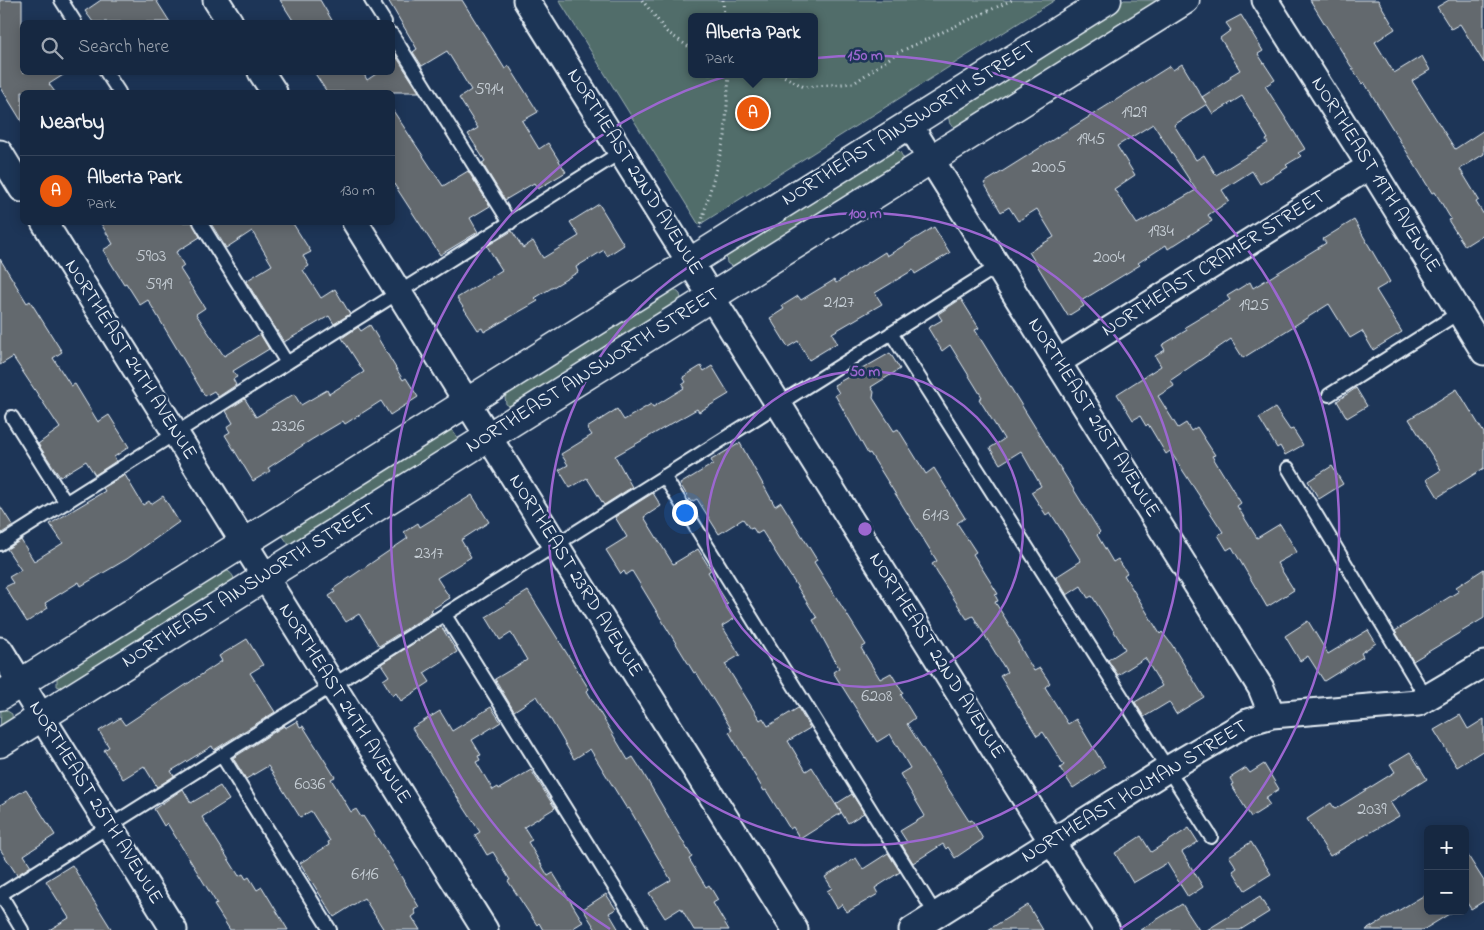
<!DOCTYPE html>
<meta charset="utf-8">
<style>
:root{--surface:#162841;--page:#23344c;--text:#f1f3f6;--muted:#9ea6b1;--line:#35445a;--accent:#ea580c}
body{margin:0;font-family:"Indie Flower",sans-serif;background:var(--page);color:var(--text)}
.controls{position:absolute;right:15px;bottom:15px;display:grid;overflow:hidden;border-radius:8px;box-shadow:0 2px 12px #0003}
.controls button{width:45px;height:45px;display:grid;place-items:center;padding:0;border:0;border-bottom:1px solid var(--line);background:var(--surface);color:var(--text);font:25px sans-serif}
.you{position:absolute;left:684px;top:512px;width:18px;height:18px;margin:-12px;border:4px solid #fff;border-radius:50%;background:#1a73e8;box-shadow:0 0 0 8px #1a73e833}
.badge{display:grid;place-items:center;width:32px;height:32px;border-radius:50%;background:var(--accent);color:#fff;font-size:16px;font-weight:700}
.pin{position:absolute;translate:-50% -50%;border:2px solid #fff;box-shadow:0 1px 5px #0006}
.popup{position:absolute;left:688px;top:13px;width:130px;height:65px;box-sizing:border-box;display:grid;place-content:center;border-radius:8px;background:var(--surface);filter:drop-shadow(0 1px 4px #0005);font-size:16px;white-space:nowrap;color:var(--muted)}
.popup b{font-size:19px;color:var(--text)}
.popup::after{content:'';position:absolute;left:50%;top:100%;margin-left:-10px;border:10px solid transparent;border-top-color:var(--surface)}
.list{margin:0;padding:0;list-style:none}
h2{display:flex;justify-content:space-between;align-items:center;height:65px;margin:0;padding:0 20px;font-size:21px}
h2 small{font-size:16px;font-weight:400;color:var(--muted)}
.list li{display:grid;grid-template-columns:32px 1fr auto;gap:15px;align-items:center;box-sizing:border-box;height:70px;padding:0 20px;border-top:1px solid var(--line)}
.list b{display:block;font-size:19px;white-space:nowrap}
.list p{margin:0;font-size:16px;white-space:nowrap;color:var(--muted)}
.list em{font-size:16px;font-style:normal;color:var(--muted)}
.icon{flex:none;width:28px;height:28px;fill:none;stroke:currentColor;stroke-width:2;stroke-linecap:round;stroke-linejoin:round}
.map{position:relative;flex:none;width:1484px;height:930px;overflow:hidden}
.search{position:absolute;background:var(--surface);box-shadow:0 2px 12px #0003;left:20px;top:20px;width:375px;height:55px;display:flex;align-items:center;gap:12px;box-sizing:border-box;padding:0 18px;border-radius:8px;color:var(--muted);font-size:19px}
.panel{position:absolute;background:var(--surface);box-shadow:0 2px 12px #0003;left:20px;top:90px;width:375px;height:135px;border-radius:8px}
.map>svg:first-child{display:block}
.green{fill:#516d6b;stroke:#9cafb2;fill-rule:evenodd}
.building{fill:#63696e;stroke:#e8f1f8;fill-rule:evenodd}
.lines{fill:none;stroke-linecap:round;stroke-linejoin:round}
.service-casing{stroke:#e8f1f8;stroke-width:16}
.minor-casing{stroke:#e8f1f8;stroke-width:29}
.tertiary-casing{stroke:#e8f1f8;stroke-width:31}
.path{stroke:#e8f1f8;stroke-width:3;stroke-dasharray:1 4;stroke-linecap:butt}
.service{stroke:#1d3557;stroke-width:12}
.minor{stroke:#1d3557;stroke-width:25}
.tertiary{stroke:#1d3557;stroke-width:28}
.ring{fill:none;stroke:#9c67d0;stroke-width:2.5}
.labels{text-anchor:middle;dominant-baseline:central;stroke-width:5;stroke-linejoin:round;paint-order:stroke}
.number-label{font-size:18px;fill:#c7cfd6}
.street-label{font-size:20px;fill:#e8f1f8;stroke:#1d3557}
.centre{fill:#9c67d0;stroke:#1d3557;stroke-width:2.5}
.ring-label{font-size:15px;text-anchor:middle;font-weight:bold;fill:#9c67d0;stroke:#1d3557;stroke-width:5;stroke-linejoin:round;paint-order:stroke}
</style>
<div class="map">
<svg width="1484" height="930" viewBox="0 0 1484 930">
<rect width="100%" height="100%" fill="#1d3557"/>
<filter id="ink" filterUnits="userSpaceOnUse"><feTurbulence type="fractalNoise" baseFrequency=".02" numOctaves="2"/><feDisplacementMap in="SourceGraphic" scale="10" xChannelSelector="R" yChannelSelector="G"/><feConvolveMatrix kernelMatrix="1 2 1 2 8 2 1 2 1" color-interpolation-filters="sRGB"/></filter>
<g filter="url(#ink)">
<path class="green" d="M559,0h496l-356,225zM692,17h122v57h-122z
M1124,0h45l-211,129 -8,-5 -2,-9 2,-6z
M894,149l6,3 4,7 -5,9 -165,100 -7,-5 -1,-8z
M672,287l8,7 2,9 -166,107 -10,-6 -2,-14z
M443,429l9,1 6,9 -3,11 -161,102 -14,-20z
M224,569c8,4 11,7 10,16l-164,106 -13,-5v-14z
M1,707l11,7 1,11 -13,8z"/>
<path class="building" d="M0,0h22v72h46l-19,12 6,8h-33v30l-22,-36z
M101,0h55l14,22h-77l-8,-11z
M280,0h40l13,22h-39z
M388,0h74l43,69 4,-3 29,46 -16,9 17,28 9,-6 18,29 -28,17 -4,-6 -29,17 -23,-37 3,-2 -17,-27 10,-6 -19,-30 12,-8 -24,-39 -25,15 -9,-14 4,-3z
M1310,0h68l17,29 -20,13 19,31 28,-17 8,14 -18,11 43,68 29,-19v24l-24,15 19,31 -3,2 8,13v19l-19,12 -17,-26 3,-1 -16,-27 -3,1 -68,-111 -2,2z
M1449,0h35v63l-24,-39 -9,5 -14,-22z
M1241,15l22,36 -5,3 17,26 -10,6 40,63 -7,4 3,3 -15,9 2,2 -28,17 -8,-13 -30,19 7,11 -21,14 4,6 -44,28 -2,-4 -28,18 2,2 -59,36 3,5 -16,10 -39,-64 25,-15 -17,-28 -19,12 -9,-14 -8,5 -17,-29 186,-117 3,4 9,-6 20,33 29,-19 -1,-2 10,-6 -20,-32 11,-8 -5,-7zM1242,96l26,43 -2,1 2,3 -52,32 -12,-20 -8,5 -22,-35 33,-21 -5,-7 11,17zM1153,124l43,66 -59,34 -23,-35 21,-14 -18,-29z
M392,50l27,42h-92l-13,-20h49l4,8 12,-8h13z
M392,109l51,77 25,-15 22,35 -20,12 8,14 -38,23 -48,-74z
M599,204l25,41 -17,11 -3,-6 -28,17 2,5 -43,26 3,3 -54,31 -2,-4 -4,2 -21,-32 45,-28 -15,-24 25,-15 11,17 10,-7 10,17 36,-22 -9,-14z
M1354,220l36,62 -14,8 26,42 -29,18 -11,-19 -12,7 -21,-34 -86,54 -12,-19 -60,41 3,6 -16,10 20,32 8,-5 5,8 6,-4 18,28 -3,1 29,47 -4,3 20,32 23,-14 17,28 -20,11 17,27 -27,17 -35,-60 -5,3 -9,-15 5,-3 -53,-81 -4,3 -18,-30 -2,2 -6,-10 -7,4 -16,-26 44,-28 -6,-10 10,-6 -3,-5 25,-15 -2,-3 45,-27 -3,-4 23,-14 3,6 73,-45 -3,-4z
M100,222h92l8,15 -24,15 8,14 -4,3 25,39 -9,6 28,42 36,-22 9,15 -36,22 4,6 -4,2 3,6 -18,12 -4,-6 -9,5 -57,-96 -8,5 -14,-22 -2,1 -10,-16 -11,-18 10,-6z
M210,222h82l19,30 -8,4 6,10 -6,4 18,28 14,-9 15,25 -16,10 -5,-8 -45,26 -38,-61 26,-16 -20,-34 -26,17z
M934,227l16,26 -35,21 -2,-4 -38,23 7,11 -50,29 5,10 -28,17 -11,-19 -10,6 -18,-29 14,-9 -2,-3 16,-10 3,4 33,-20 2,3 49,-31 2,4z
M0,259l27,44 3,-2 32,51 -9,6 18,28 4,-2 23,38 11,-7 20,32 -15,10 2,4 -21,14 -9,-14 -26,16 -22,-33 22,-16 -47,-71 -13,8z
M961,299l18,29 -4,2 125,202 -3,3 16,27 5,-3 9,14 -3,2 36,59 2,-2 10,13 32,52 -28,17 -7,-12 -25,15 -9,-15 27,-16 -17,-28 -27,17 -10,-15 17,-11 -33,-53 -4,2 -7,-12 -14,9 -11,-18 25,-16 -31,-49 -4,3 -15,-23 10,-6 -20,-35 -21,13 -10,-16 14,-9 -25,-40 3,-2 -32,-52 -8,6 -14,-23 14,-8 -4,-6z
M370,325l33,55 3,-2 12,19 -28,18 -9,-14 -36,23 -2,-3 -32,19 -43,28 2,3 -17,10 -28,-46 5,-3 -3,-5 6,-4 -7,-12 19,-12 11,18 38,-23 7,11 26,-15 2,4 35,-22 -22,-34 16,-11 3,4z
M890,353l10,16 -29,18 3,5 -1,6 21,33 4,-2 28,45 8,-6 31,50 -8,5 19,29 -3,2 25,40 -3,1 3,6 -3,1 25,40 -2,1 16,28 6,-3 10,15 -5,4 23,37 8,-5 29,48 -32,21 -13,-20 4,-3 -21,-33 -6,4 -37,-60 7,-4 -34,-56 -6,3 -26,-40 -9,-15 5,-3 -67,-108 -2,1 -33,-59 4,-2 -5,-8z
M701,366l3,5 8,-5 17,28 -30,18 -2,-3 -82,47 17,31 -28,18 -17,-27 -17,10 -11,-18 9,-5 -7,-11 31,-19 -5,-7 30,-19 7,11 27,-16 2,3 31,-19 -2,-3 4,-3 -3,-5z
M1356,388l11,18 -20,12 -10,-17z
M1457,389l27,44v35l-46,29 -11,-18 14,-9 -32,-51z
M1275,408l15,22 3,-1 10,16 -18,10 -5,-9 -3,2 -18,-30z
M740,443l35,63 6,-4 36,58 -3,2 52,83 -5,3 19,31 11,-6 12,20 -2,2 14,23 -8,6 62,97 3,-1 11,19 -28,19 -7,-11 -2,2 -3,-5 -30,19 -11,-18 5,-3 -7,-11 25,-15 -25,-42 10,-6 -20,-34 -13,8 -44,-70 6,-4 -26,-48 4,-2 -55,-87 -5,3 -4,-6 -3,1 -7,-10 -24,15 -22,-35 -6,3 -11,-18 33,-20 -2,-4z
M1332,466l11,18 -24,15 -11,-18z
M125,475l18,30 6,-4 2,3 12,-8 16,26 -52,37 -46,27 -2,-4 -34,21 3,5 -21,14 -22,-35 8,-4 -4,-6 12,-7 -14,-21 14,-9 13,21 29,-18 -13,-19 55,-33 -2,-3z
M653,493l8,13 -17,11 29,47 25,-15 13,21 -3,2 20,32 -3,1 9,14 -12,7 18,29 -15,9 35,56 3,-2 5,8 30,-18 12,20 -22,13 18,30 6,-4 29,46 -41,26 -7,-12 -3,2 -24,-39 -2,1 -35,-59 3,-2 -36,-58 -2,1 -62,-102 -6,4 -2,-4 -3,3 -15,-24 21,-13 -12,-20z
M472,495l17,27 -28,18 10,17 -34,21 13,20 -19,12 2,2 -54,34 -20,-32 -13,8 -17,-26 6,-4 -2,-3 75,-51 -4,-6 14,-9 2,4z
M0,506l13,20 -13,8z
M1484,569v49l-71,43 -18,-30 64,-40 -3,-4z
M528,591l61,98 -2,2 41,69 5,-3 9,14 50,86 -3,2 17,28 3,-2 9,15 -5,3 16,27h-35l-13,-22 -16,10 -16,-25 22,-13 -42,-72 -2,1 -37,-60 -16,10 -37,-63 -23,15 -19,-32 32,-19 -16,-27 -11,7 -14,-23z
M1308,621l20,33 40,-24 8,13 -15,10 2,4 -39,24 -16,-25 -8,5 -15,-25z
M441,626l16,26 -33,21 6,9 -29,19 -5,-8 -3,3 -10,-16 6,-4 -8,-12z
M247,639l16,26 -13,8 25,39 -61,38 -2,-4 -41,25 3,5 -17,11 -13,-21 -21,13 -19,-29 5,-3 -10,-16 21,-13 5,7 97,-64 -3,-5z
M491,707l10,15 -29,18 9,15 -3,1 2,4 -4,2 17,28 5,-3 1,2 32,-19 24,38 -31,19 8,13 -4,2 20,34 5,-3 30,49 -13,8h-27l-4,-7 -2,2 -29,-44 2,-1 -17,-28 -6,3 -12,-20 5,-3 -68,-104 28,-17 12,20z
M1460,715l8,14 16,-10v31l-27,17 -23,-37z
M297,721l3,6 3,-1 32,51 -4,2 20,33 5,-3 5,8 2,-1 29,45 27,46 -5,3 2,4 -4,3 8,13h-36l-20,-32 -30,19 -34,-54 29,-18 -1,-3 2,-1 -19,-30 -11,6 -32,-51 -22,13 -13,-21 51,-32 1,2z
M1410,752l17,27 -37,23 9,14 -69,40 -23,-37 24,-16 4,6 60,-37 -5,-8z
M1264,764l15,25 -14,9 5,7 -19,12 -20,-32 2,-1 -3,-6 16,-10 4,5z
M220,786l9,14 -27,17 37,59 4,-2 3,5 3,-2 8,13 5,-3 26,43h-58l-16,-25 3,-1 -50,-81 -3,3 -10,-17 29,-20 8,14z
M26,789l29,46 -31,20 7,11 -14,9 -17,-26v-44z
M852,794l12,19 -16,10 -12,-19z
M1189,828l9,14 -16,10 21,35 -15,10 -21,-34 -34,20 -18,-30 26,-17 10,16z
M1251,842l20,32 -26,16 -12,-19 4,-3 -8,-12z
M1465,851l19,30v20l-13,8 -6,-9z
M888,853l12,19 -25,16 3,6 -31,18 -5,-8 -5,4 -10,-17 5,-3 -7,-11 31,-19 7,11z
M72,865l15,25 25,40h-63l20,-12 -23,-37z
M1428,893v18h26l-31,19h-57z
M606,894l10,15 -7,4 10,17h-23l-13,-21z
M1260,897l9,15 -29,18h-33z
M1182,904l17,26h-59z
M1028,905l15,25h-55z"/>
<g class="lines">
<g class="service-casing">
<path id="service" d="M61,0l14,22
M371,0l14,22
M392,34l118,189
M106,72l13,20
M200,222l87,141
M891,333l320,504
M1329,395l131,-83
M12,417l54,86
M1288,468l139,231
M664,476l272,439
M0,544l621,-392
M445,615l196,315
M222,756l108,174
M0,895l998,-629
M1,895l21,35"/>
</g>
<g class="minor-casing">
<path id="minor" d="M216,0l14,22
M526,0l581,930
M1265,0l105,166 114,186
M261,72l13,20
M909,124l352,564 11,27
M0,153l22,36
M44,222l441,708
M355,222l440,708
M1058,362l312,-196
M0,650l174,280
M912,930l254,-160 82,-48 24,-7 146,-12 66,-39"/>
</g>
<g class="tertiary-casing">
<path id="tertiary" d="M0,696l1107,-696
M0,743l1185,-743"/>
</g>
<path class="path" d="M642,0l25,32 25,17
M723,0l1,17
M780,74l24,13 50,-4 43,-30 115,-53
M700,228l25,-92 4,-62"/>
<use href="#service" class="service"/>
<use href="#minor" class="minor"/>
<use href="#tertiary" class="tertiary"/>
</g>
</g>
<g class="ring">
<circle cx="865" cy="529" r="158"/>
<circle cx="865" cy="529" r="316"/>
<path d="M610 929A474 474 0 1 1 1120 929"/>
</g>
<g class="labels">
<g class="number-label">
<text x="489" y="90">5914</text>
<text x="1134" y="113">1929</text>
<text x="1091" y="140">1945</text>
<text x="1049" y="168">2005</text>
<text x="1161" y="232">1934</text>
<text x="151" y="257">5903</text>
<text x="1109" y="258">2004</text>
<text x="159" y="285">5919</text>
<text x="839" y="303">2127</text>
<text x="1254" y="306">1925</text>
<text x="288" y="427">2326</text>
<text x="936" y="516">6113</text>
<text x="429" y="554">2317</text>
<text x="877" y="697">6208</text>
<text x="310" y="785">6036</text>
<text x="1372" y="810">2039</text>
<text x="365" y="875">6116</text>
</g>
<g class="street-label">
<text transform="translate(909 124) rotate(-32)">NORTHEAST AINSWORTH STREET</text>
<text transform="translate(634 172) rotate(58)">NORTHEAST 22ND AVENUE</text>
<text transform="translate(1375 175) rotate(58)">NORTHEAST 19TH AVENUE</text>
<text transform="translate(1214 264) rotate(-32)">NORTHEAST CRAMER STREET</text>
<text transform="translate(130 360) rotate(58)">NORTHEAST 24TH AVENUE</text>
<text transform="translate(593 371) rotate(-32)">NORTHEAST AINSWORTH STREET</text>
<text transform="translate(1093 418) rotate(58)">NORTHEAST 21ST AVENUE</text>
<text transform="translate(575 576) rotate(58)">NORTHEAST 23RD AVENUE</text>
<text transform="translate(249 586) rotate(-32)">NORTHEAST AINSWORTH STREET</text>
<text transform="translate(936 656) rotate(58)">NORTHEAST 22ND AVENUE</text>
<text transform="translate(344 704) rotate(58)">NORTHEAST 24TH AVENUE</text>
<text transform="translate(1135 792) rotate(-31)">NORTHEAST HOLMAN STREET</text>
<text transform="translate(95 803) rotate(58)">NORTHEAST 25TH AVENUE</text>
</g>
</g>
<circle cx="865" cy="529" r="8" class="centre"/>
<g class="ring-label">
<text x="865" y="60">150 m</text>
<text x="865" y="218">100 m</text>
<text x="865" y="376">50 m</text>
</g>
</svg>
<div class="controls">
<button>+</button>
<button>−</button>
</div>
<div class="you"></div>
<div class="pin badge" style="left:753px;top:113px">A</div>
<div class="popup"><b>Alberta Park</b>Park</div>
<div class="search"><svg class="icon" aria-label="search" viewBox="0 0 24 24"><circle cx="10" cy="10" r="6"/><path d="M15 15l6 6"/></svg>Search here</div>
<section class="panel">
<h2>Nearby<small></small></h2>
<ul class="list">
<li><span class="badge">A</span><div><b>Alberta Park</b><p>Park</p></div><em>130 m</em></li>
</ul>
</section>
</div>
